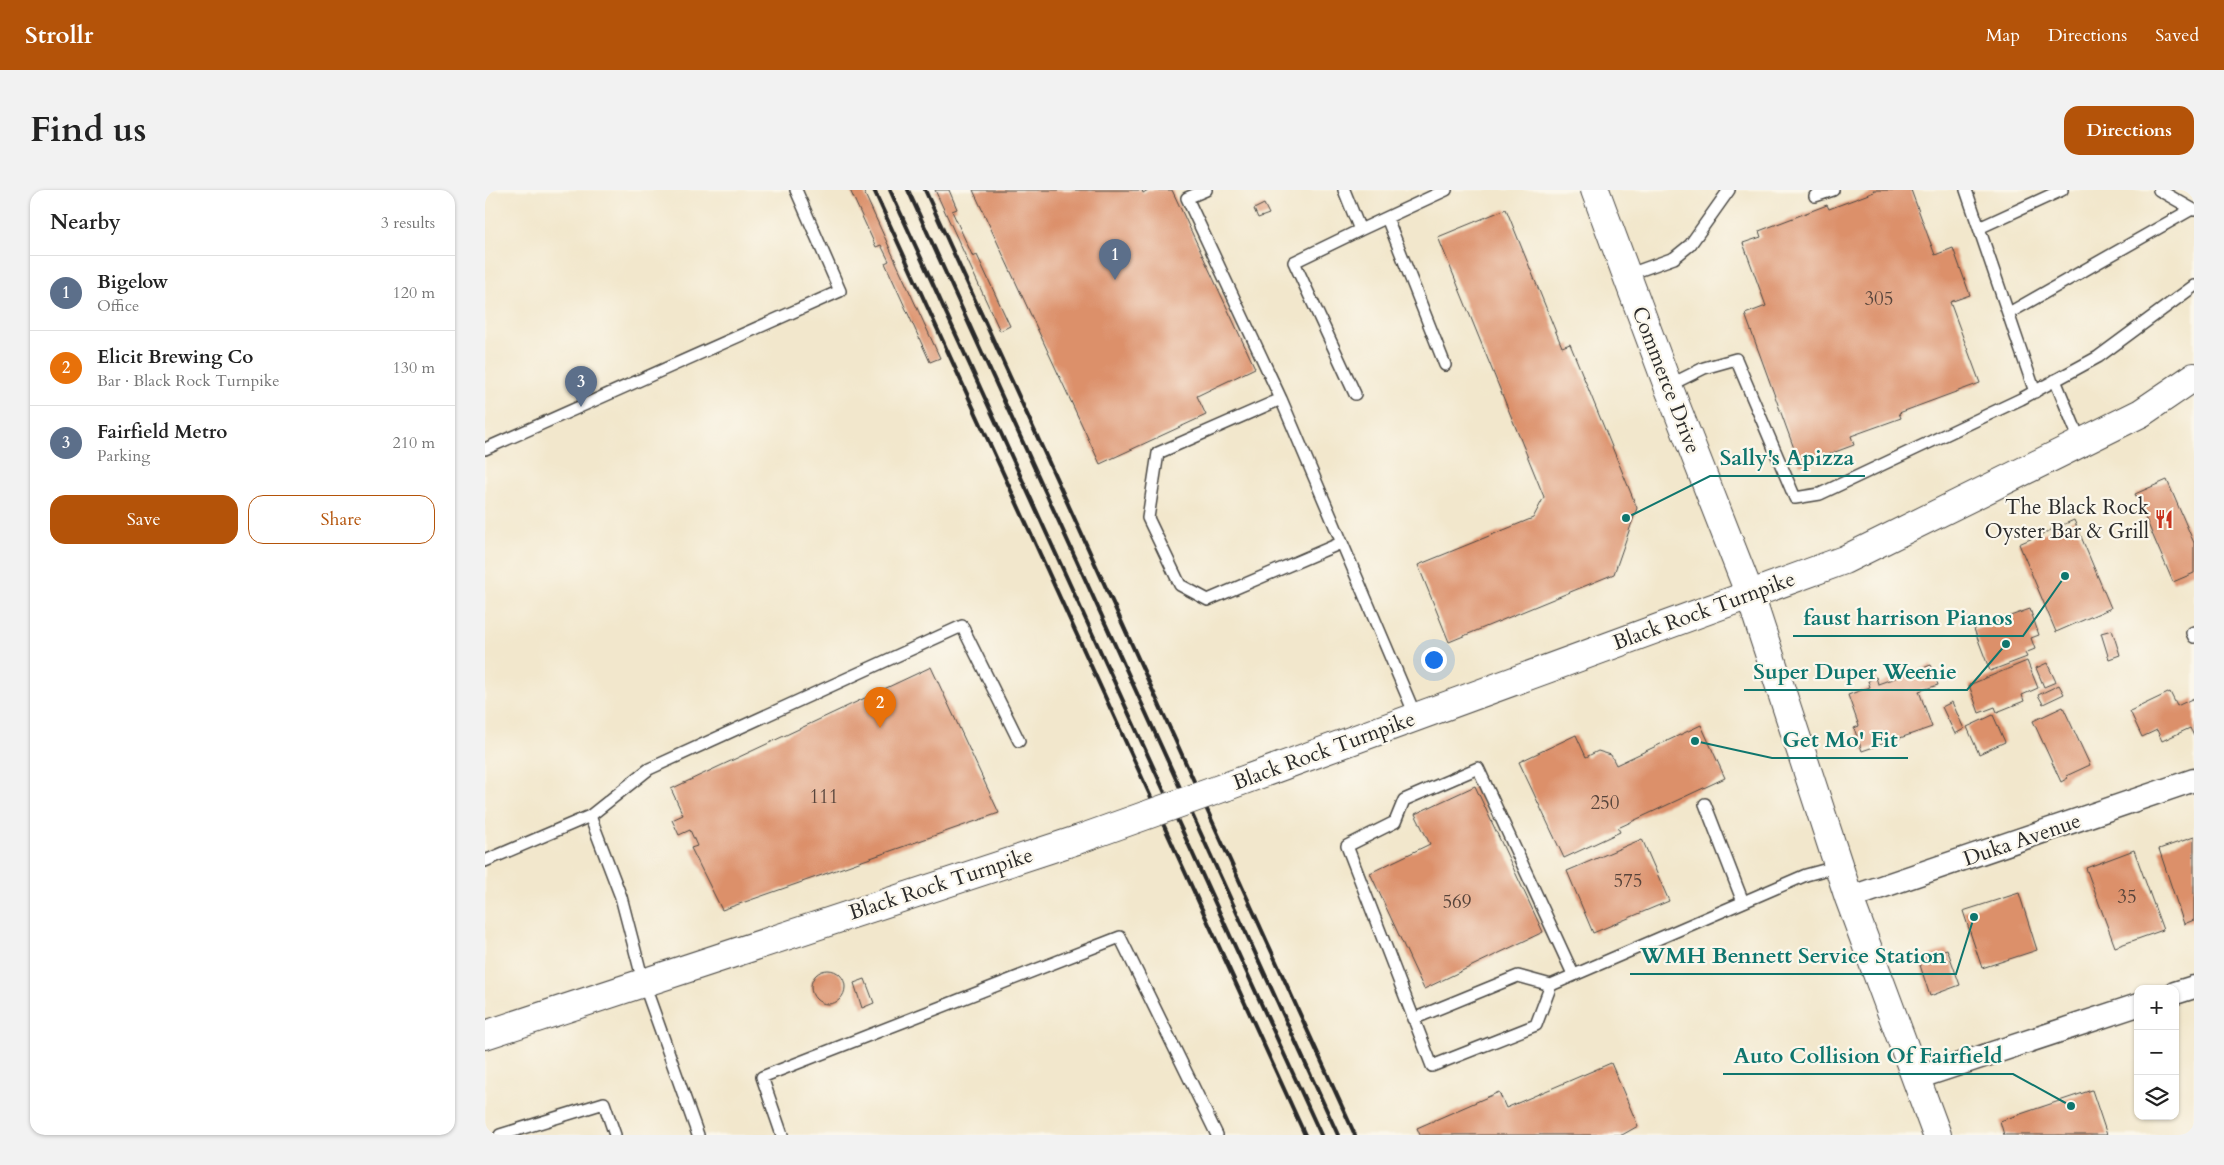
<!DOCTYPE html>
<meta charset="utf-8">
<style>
:root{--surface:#fff;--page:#f2f2f2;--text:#222;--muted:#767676;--line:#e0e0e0;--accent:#b45309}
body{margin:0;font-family:Cardo,serif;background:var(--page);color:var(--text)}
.controls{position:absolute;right:15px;bottom:15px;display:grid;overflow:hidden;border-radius:10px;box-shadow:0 1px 4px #0004}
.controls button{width:45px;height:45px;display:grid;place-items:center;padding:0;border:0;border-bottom:1px solid var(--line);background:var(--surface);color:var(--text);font:25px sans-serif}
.you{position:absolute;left:948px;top:469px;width:18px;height:18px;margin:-12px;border:4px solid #fff;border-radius:50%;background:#1a73e8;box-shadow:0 0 0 8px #1a73e833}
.badge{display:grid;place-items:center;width:32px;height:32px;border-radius:50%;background:var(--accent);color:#fff;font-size:16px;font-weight:700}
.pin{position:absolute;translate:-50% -41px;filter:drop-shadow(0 1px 2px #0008)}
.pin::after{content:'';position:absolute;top:26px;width:18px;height:15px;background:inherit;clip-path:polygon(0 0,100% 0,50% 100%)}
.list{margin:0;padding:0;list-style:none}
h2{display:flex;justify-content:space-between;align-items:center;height:65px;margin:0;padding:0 20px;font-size:21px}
h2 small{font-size:16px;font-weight:400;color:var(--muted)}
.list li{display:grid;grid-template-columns:32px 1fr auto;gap:15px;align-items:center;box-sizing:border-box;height:75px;padding:0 20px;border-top:1px solid var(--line)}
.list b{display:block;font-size:19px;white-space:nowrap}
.list p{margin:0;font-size:16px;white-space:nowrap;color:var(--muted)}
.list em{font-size:16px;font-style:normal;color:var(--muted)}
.actions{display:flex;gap:10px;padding:15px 20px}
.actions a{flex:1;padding:11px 0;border:1px solid var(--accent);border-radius:15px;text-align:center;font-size:18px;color:var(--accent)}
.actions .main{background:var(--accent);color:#fff}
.icon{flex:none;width:28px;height:28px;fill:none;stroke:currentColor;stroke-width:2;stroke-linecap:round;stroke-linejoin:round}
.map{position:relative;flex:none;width:1709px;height:945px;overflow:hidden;border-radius:15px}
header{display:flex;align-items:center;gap:30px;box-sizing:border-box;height:70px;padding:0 25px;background:var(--accent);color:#fff}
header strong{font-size:24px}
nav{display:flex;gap:28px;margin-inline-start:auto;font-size:18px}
.intro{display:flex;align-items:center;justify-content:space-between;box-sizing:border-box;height:120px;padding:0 30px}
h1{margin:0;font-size:35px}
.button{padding:12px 22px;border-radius:15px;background:var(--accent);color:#fff;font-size:18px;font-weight:700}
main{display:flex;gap:30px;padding:0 30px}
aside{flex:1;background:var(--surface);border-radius:15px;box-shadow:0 1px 4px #0004}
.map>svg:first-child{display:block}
.building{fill:#dc906b}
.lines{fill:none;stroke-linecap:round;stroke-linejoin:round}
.lane-casing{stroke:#494743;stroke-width:14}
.street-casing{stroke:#494743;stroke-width:25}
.secondary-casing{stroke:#494743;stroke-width:30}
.lane{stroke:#fff;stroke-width:11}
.street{stroke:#fff;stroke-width:22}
.secondary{stroke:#fff;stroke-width:28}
.rail{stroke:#2b2b2b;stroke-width:4}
.secondary-bridge-casing{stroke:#494743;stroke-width:30;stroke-linecap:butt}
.secondary-bridge{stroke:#fff;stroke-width:28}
.labels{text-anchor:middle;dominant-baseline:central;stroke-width:4.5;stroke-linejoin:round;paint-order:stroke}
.number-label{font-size:19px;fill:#57443b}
.street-label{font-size:21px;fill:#2b2b2b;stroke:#fbf7ec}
.poi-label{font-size:21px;fill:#2b2b2b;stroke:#fbf7ec;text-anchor:end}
.leader{fill:none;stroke:#0f766e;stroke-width:2}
.callout-dot{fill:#0f766e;stroke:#fbf7ec;stroke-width:2}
.callout-label{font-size:22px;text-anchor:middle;font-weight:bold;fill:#0f766e;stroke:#fbf7ec;stroke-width:4.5;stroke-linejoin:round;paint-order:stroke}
</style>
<header>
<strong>Strollr</strong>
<nav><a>Map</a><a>Directions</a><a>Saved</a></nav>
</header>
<div class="intro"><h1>Find us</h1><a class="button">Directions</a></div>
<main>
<aside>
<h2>Nearby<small>3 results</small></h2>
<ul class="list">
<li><span class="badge" style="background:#5c6f8a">1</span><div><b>Bigelow</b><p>Office</p></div><em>120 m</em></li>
<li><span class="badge" style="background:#e8710a">2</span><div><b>Elicit Brewing Co</b><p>Bar · Black Rock Turnpike</p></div><em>130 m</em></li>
<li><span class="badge" style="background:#5c6f8a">3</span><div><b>Fairfield Metro</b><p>Parking</p></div><em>210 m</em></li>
</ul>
<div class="actions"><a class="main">Save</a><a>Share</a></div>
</aside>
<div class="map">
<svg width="1709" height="945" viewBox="0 0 1709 945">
<rect width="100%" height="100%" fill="#fbf7ec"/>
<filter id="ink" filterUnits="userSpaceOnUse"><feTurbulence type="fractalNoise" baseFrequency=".02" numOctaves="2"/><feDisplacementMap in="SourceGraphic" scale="10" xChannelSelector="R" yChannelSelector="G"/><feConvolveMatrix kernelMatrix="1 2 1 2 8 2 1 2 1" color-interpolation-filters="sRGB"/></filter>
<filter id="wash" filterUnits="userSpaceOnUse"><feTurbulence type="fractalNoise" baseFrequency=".0096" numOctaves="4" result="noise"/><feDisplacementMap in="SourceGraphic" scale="20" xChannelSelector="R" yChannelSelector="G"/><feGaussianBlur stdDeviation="1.12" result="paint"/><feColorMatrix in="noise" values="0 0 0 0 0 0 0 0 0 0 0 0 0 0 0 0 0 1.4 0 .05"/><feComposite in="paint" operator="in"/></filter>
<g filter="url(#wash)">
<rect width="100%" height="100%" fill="#f2e7cc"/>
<g id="blocks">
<path class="building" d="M365,0h13l77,168 -10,4 -45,-99 4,-2 -8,-16 -5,2z
M450,0h14l8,19 -5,2 21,46 4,-2 33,71 -10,5z
M488,0h169l1,3 5,-3h24l83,178 -58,28 9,19 -106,49z
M1388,0h38l24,65 18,-7 17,47 -20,7 30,81 -81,30 2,5 -50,18 3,9 -54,20 -55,-151 21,-8 -23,-63 18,-6 -2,-6 68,-26 2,4 45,-17z
M779,14l5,10 -11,4 -4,-9z
M1021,19l56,138 8,-3 67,164 -23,66 -165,68 -31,-77 115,-47 11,-21 -106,-260z
M1682,290l27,63v30l-21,9 -38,-88z
M1589,330l37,88 -55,24 -37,-88z
M1545,419l9,26 -8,3 4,11 -10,4 2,4 -37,14 -16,-42z
M1627,440l8,25 -11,4 -8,-26z
M1542,471l11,27 -16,7 2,6 -27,11 -2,-5 -16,6 -10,-28z
M1562,473l9,19 -12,5 -8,-19z
M1446,475l7,20 -19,6 13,36 -70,24 -8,-23 5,-2 -11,-31 22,-8 -2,-6 8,-4 2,7z
M446,477l68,146 -277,97 -31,-62 6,-2 -7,-16 -11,5 -7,-15 11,-5 -12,-26z
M1574,495l5,9 -21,10 -5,-9z
M1685,502l7,14 17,-8v38l-4,-8 -28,13 -5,-11 -15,7 -12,-26z
M1467,512l12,27 -9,5 -13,-27z
M1578,517l27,58 -24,11 2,2 -7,4 -28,-61z
M1508,525l12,27 -26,12 -12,-27z
M1216,535l24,53 -107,50 2,4 -56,26 -45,-96 57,-27 10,22 12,-6 13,4 5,10z
M990,596l68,146 -119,57 -54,-116 60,-29 -15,-30z
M1709,647v83l-10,4 -25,-75z
M1157,649l27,62 -76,32 -26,-62z
M1649,660l29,80 -48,17 -29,-79z
M1534,703l18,57 -55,18 -19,-57z
M1462,759l13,36 -30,11 -12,-37z
M326 797a17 17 0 1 1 34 0a17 17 0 1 1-34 0Z
M380,789l9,24 -12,5 -8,-25z
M1126,873l27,63 -16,9h-202l-3,-7 82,-36 7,16z
M1607,900l15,45h-103l-4,-14z"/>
</g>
</g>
<g filter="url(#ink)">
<use href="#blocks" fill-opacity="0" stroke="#494743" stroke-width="1"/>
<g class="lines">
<g class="lane-casing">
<path id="lane" d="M721,0l-19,8 94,201 135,318
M859,0l16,40 86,-40
M1481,0l69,202
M1674,0l35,20
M1330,6l18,-6
M902,28l58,147
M1494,38l83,-38
M1142,85l47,-17 16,-13 39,-55
M1524,123l183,-104
M1570,190l26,63
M1183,196l36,-18 32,-9 59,139 25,-4 201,-95 77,-42 96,-71
M870,204l-61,-132 66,-32
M796,209l-123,54 -10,65 32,67 28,15 133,-57
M0,259l355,-158 -44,-101
M1709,442l-2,1 2,4
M1220,614l38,98
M105,626l59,-47 313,-143 57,115
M0,671l105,-45 31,81 22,84 55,154
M1088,784l-95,-206 -74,32 -9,22 -48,24 85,220 104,-41 15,-40 255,-110 33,-9
M928,829l105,-43 33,9
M15,945l104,-32 11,32
M297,945l-20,-58 358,-140 97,198"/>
</g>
<g class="street-casing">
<path id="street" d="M1364,708l345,-118
M1690,803l19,-6
M1432,888l221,-73"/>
</g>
<g class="secondary-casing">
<path id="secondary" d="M1110,0l73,196 82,209 99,303 88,237
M740,597l619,-227 297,-147 53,-36
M0,845l592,-195"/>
</g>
<use href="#lane" class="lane"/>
<use href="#street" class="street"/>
<use href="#secondary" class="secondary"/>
<path class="rail" d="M389,0l431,945
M405,0l431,945
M423,0l430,945
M440,0l430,945"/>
<g class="secondary-bridge-casing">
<path id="secondary-bridge" d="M592,650l148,-53"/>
</g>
<use href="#secondary-bridge" class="secondary-bridge"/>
</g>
</g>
<defs>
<g id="restaurant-bare" transform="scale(1.5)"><path d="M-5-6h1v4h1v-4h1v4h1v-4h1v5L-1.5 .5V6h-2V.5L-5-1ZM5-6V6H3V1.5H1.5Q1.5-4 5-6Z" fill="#c8321e" stroke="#fbf7ec" stroke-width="2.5" paint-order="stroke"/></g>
</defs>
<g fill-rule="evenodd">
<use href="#restaurant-bare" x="1679" y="329"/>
</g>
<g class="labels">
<g class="number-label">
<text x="1394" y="109">305</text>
<text x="339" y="607">111</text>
<text x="1120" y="613">250</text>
<text x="1143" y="691">575</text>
<text x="1642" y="707">35</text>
<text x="972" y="712">569</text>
</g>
<g class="street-label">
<text transform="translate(1181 190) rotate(69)">Commerce Drive</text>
<text transform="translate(1219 421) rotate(-20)">Black Rock Turnpike</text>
<text transform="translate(839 561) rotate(-20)">Black Rock Turnpike</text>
<text transform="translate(1537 650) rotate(-19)">Duka Avenue</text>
<text transform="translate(456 694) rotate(-18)">Black Rock Turnpike</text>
</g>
<g class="poi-label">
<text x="1664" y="317">The Black Rock<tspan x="1664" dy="24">Oyster Bar &amp; Grill</tspan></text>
</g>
</g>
<path class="leader" d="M1141 328L1225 286H1380M1580 386L1538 446H1308M1521 454L1482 500H1259M1210 551L1287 568H1423M1489 727L1471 784H1145M1586 916L1528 884H1238"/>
<g class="callout-dot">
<circle cx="1141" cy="328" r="5"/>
<circle cx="1580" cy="386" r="5"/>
<circle cx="1521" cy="454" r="5"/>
<circle cx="1210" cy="551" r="5"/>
<circle cx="1489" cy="727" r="5"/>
<circle cx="1586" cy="916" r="5"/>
</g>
<g class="callout-label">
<text x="1302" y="275">Sally's Apizza</text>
<text x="1423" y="435">faust harrison Pianos</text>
<text x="1370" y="489">Super Duper Weenie</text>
<text x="1355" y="557">Get Mo' Fit</text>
<text x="1308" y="773">WMH Bennett Service Station</text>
<text x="1383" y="873">Auto Collision Of Fairfield</text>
</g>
</svg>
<div class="controls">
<button>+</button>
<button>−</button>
<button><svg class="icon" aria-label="layers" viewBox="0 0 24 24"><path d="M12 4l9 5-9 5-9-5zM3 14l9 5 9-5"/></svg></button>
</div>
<div class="you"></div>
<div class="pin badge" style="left:630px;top:90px;background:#5c6f8a">1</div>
<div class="pin badge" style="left:395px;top:538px;background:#e8710a">2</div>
<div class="pin badge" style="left:96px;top:217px;background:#5c6f8a">3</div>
</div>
</main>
